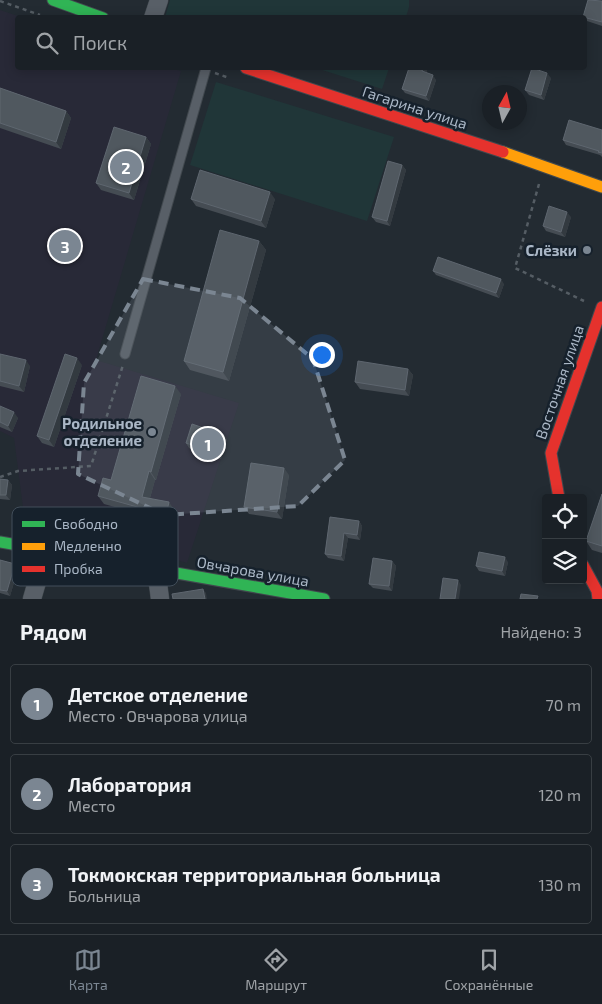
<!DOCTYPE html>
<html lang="ru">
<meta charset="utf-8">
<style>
:root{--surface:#1a2026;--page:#272d32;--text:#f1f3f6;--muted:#9fa3a7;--line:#383e43;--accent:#7b8692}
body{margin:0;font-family:"Exo 2",sans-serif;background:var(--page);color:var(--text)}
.controls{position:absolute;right:15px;bottom:15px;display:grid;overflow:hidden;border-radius:5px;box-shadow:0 2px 12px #0003}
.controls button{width:45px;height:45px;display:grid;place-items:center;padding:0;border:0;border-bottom:1px solid var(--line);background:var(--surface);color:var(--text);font:25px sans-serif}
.compass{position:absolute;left:482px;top:85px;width:45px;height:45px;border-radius:50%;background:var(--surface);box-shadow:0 2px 12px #0003;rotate:8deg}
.you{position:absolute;left:321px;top:354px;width:18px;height:18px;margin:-12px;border:4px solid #fff;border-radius:50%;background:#1a73e8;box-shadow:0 0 0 8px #1a73e833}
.badge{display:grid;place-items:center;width:32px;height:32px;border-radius:50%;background:var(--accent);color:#fff;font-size:16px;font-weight:700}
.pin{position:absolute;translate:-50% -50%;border:2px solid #fff;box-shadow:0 1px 5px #0006}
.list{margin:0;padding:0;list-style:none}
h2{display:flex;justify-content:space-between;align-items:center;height:65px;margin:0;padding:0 20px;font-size:21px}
h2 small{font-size:16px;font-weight:400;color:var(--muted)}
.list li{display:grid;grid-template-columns:32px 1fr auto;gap:15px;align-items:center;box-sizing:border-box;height:80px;margin:0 10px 10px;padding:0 10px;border:1px solid var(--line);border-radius:5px}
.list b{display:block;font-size:19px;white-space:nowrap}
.list p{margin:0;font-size:16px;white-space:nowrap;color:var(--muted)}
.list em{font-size:16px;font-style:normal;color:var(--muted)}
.icon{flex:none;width:28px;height:28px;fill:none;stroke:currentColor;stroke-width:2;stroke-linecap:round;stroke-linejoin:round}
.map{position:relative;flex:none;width:602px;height:599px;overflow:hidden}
.search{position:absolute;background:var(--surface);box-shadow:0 2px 12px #0003;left:15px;right:15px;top:15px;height:55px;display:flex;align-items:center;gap:12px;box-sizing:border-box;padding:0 18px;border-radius:5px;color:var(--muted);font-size:19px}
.sheet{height:335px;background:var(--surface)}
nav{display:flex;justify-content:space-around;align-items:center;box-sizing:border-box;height:70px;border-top:1px solid var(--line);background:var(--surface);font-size:14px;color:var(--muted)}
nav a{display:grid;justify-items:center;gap:2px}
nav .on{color:var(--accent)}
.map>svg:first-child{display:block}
.medical{fill:#282937}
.green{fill:#203638}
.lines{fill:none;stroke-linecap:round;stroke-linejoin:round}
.lane-casing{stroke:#41484e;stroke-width:11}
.street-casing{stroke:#41484e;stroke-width:19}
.fast-casing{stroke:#41484e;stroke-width:13}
.slow-casing{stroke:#41484e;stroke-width:13}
.jam-casing{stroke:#41484e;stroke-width:13}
.path{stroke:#555d64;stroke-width:2.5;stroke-dasharray:4 4;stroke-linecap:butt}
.lane{stroke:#585f67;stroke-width:9}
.street{stroke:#585f67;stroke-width:18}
.fast{stroke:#30b455;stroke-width:11}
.slow{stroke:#ff9f0a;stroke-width:11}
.jam{stroke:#e5322d;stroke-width:11}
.wall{fill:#454c53}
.shaded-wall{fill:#333a40}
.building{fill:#50585f;stroke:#5e666f}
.marked{fill:#7b8692;fill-opacity:0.2;stroke:#7b8692;stroke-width:4;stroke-dasharray:10 6;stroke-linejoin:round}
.poi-dot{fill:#7b8692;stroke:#16212c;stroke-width:2}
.labels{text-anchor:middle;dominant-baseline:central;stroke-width:5;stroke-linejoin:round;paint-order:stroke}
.street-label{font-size:15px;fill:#aab7c6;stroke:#16212c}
.poi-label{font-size:15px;font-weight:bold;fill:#aab7c6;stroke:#16212c;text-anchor:end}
.key{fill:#16212c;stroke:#424e5a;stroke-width:1}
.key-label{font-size:14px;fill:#aab7c6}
</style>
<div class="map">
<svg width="602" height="599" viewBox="0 0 602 599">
<rect width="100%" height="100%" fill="#232b32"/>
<path class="medical" d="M0,10l21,7 -3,1v50h152l11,3 -85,289 143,43 -52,160 -163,-48 -10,-77 -14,-7z"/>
<path class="green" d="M170,0h239v7l-3,10h-241z
M316,68h73l-7,21z
M216,82l178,55 -27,84 -177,-56z"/>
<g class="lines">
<g class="lane-casing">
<path id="lane" d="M125,354l81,-286"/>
</g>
<g class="street-casing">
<path id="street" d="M153,18l6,-18
M156,568l4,31
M32,599l14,-48"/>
</g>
<g class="fast-casing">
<path id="fast" d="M53,0l50,18
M0,542l324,57"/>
</g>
<g class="slow-casing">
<path id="slow" d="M503,152l99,35"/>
</g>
<g class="jam-casing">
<path id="jam" d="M246,68l257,84
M559,498l-8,-45 51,-146
M583,565l14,26 1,8"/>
</g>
<path class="path" d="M0,1l40,14
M215,73l14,5
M539,184l-24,84 69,33
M0,477l18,-6 73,-5 32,-101"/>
<use href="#lane" class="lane"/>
<use href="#street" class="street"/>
<use href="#fast" class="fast"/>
<use href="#slow" class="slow"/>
<use href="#jam" class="jam"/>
</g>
<path class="wall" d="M602,1v25l-15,-5 -4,-4z
M409,68h19l-2,5 10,7 -7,21 -24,-8 -3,-4z
M551,78l-7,22 -15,-5 -4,-5z
M0,88l66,23 5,7 -10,31 -61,-21z
M505,122h10l-1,3z
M602,130v27l-2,-2 -34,-10 -3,-5z
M146,137l5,7 -17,56 -33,-10 -5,-7z
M402,165l4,5 -16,56 -14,-4 -4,-5z
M191,199h84l-9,29 -70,-22z
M571,217l-6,20 -19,-6 -3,-5z
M259,241l7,9 -37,131 -39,-11 -6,-9z
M433,271l71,13 -5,14 -63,-23z
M0,354l30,12 -6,26 -24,-6z
M82,365l-28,82 -12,-4 -5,-7z
M408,369l5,6 -4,21 -49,-7 -5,-7z
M181,394l-25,86h-1l-5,18 25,13 -3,12 -68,-19 -6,-8z
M0,406l18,12 -6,14 -12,-5z
M227,439l-6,20 -32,-11 -3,-5z
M289,475l-7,44 -33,-5 -5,-7z
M0,479l8,1 4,5 -2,15 -10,-1z
M602,494v59l-10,-3 -6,-9z
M330,517l29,4 3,5 -2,14 -12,-2 -4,23 -16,-3 -3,-4z
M0,560l15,4 3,5 -8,27 -10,-3z
M392,561l4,5 -4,25 -19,-3 -4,-4z
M508,562l-3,14 -26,-5 -3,-5z"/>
<path class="shaded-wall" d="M423,68h5l-3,8 -3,-5z
M547,73l4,5 -7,22 -3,-5z
M433,75l3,5 -7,21 -3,-5z
M520,101l1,3 -1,6z
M66,111l5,7 -10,31 -5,-7z
M146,137l5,7 -17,56 -5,-7z
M402,165l4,5 -16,56 -3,-5z
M270,192l5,7 -9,29 -5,-7z
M567,212l4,5 -6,20 -4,-5z
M259,241l7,9 -37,131 -6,-9z
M501,279l3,5 -5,14 -3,-5z
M77,358l5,7 -28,82 -5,-7z
M26,360l4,6 -6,26 -5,-6z
M408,369l5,6 -4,21 -4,-6z
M175,386l6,8 -25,86 -5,-8z
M14,412l4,6 -6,14 -4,-6z
M224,435l3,4 -6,20 -3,-5z
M284,468l5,7 -7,44 -5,-7z
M149,471l6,9 -7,25 -6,-8z
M8,480l4,5 -2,15 -4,-5z
M169,502l6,9 -3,12 -6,-8z
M359,521l3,5 -2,14 -3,-5z
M344,533l4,5 -4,23 -3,-5z
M505,557l3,5 -3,14 -3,-5z
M392,561l4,5 -4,25 -3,-5z
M15,564l3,5 -8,27 -3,-5z
M458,580l3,5 -2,14h-4z
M203,589l3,4 1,6h-2z"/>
<path class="building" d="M588,0l14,1v21l-19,-5z
M409,68h14l-1,3 11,4 -7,21 -24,-7z
M532,68l15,5 -6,22 -16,-5z
M0,88l66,23 -10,31 -56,-19z
M569,120l33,10v23l-4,-1 1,-1 -36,-11z
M114,127l32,10 -17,56 -33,-10z
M388,161l14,4 -15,56 -15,-4z
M200,170l70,22 -9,29 -70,-22z
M549,206l18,6 -6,20 -18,-6z
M220,230l39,11 -36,131 -39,-11z
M438,257l63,22 -5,14 -63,-22z
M0,354l26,6 -7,26 -19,-5z
M65,354l12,4 -28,82 -12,-4z
M358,361l50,8 -3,21 -50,-8z
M141,376l34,10 -24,86 -2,-1 -7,26 27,5 -3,13 -68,-19 5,-18 8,2z
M0,406l14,6 -6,14 -8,-4z
M192,424l32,11 -6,19 -32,-11z
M251,463l33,5 -7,44 -33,-5z
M0,479l8,1 -2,15h-6z
M602,494v52l-16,-5z
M330,517l29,4 -2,14 -13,-2 -3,23 -16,-2z
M479,552l26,5 -3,14 -26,-5z
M373,558l19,3 -3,25 -20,-2z
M0,560l15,4 -8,27 -7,-1z
M443,578l15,2 -3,19h-15z
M203,589l2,10h-32l-1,-5z
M521,594l17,2 -1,3h-17z"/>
<path class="marked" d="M143,279l97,19 73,61 32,101 -47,46 -133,9 -87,-41 6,-91z"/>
<g class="poi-dot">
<circle cx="587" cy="250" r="5"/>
<circle cx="152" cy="432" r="5"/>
</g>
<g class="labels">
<g class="street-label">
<text transform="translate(415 107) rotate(18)">Гагарина улица</text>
<text transform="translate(559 382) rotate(-71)">Восточная улица</text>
<text transform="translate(253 571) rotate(10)">Овчарова улица</text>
</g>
<g class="poi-label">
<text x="577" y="250">Слёзки</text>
<text x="142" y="423">Родильное<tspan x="142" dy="17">отделение</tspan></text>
</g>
</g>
<rect x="12" y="507" width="166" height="79" rx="8" class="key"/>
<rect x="22" y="521" width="23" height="6" fill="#30b455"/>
<rect x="22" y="543" width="23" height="7" fill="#ff9f0a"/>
<rect x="22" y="566" width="23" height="6" fill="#e5322d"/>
<g class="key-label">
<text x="54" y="529">Свободно</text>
<text x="54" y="551">Медленно</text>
<text x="54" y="574">Пробка</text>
</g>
</svg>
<div class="controls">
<button><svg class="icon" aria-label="locate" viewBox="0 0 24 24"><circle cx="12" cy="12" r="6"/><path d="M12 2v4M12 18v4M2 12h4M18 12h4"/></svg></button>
<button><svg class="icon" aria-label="layers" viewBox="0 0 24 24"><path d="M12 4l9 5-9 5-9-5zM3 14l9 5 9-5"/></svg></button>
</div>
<svg class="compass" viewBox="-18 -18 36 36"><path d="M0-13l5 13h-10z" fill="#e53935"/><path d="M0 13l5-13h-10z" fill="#9fa3a7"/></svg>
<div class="you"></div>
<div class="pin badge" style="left:208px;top:444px">1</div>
<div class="pin badge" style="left:126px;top:167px">2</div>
<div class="pin badge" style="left:65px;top:246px">3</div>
<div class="search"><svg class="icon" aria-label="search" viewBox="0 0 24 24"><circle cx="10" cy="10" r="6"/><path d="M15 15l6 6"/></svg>Поиск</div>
</div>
<section class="sheet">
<h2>Рядом<small>Найдено: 3</small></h2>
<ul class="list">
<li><span class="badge">1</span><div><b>Детское отделение</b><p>Место · Овчарова улица</p></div><em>70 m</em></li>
<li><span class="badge">2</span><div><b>Лаборатория</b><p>Место</p></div><em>120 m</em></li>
<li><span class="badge">3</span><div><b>Токмокская территориальная больница</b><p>Больница</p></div><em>130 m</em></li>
</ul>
</section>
<nav>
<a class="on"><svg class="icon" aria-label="map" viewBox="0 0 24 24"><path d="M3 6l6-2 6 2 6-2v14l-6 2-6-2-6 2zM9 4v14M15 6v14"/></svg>Карта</a>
<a><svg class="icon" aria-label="directions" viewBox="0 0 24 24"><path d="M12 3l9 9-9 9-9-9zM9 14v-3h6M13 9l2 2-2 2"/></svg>Маршрут</a>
<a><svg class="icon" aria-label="saved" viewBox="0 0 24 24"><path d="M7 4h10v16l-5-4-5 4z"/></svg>Сохранённые</a>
</nav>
